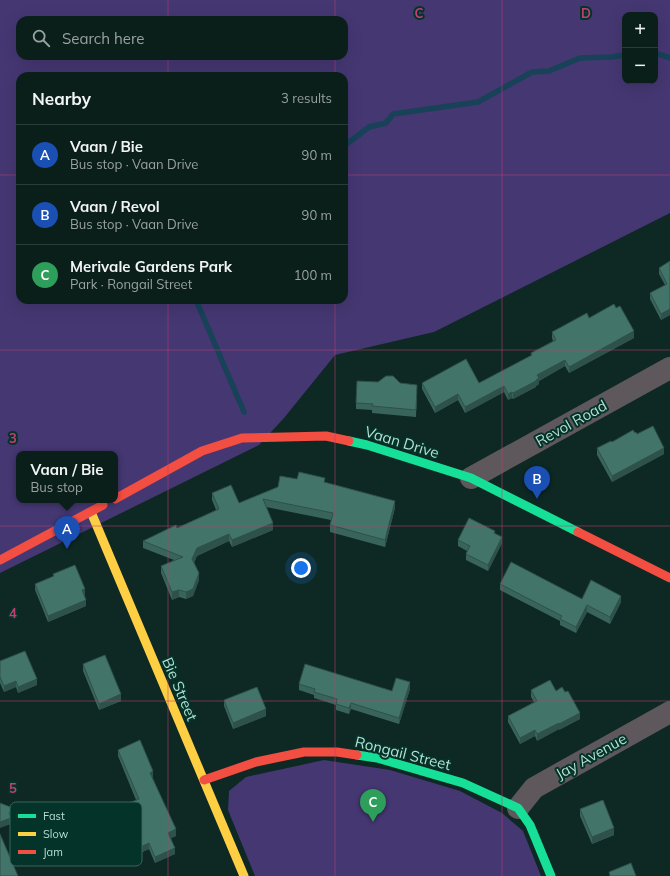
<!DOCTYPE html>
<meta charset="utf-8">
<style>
:root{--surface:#0a1e1a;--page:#132723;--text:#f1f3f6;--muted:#99a2a2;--line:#2a3c39;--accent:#7c9e95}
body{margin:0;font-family:Mulish,sans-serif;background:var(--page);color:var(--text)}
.controls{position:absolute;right:12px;top:12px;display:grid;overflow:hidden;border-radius:8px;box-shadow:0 4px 16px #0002}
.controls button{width:36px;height:36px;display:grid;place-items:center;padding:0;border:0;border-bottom:1px solid var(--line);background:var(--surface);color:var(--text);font:20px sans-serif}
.you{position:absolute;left:301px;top:568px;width:14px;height:14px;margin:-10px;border:3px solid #fff;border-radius:50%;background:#1a73e8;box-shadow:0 0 0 6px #1a73e833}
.badge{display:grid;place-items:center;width:26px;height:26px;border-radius:50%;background:var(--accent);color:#fff;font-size:13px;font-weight:700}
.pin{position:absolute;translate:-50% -33px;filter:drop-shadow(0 1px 2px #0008)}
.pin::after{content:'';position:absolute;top:21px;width:14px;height:12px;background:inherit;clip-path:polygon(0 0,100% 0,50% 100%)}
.popup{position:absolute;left:16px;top:451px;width:102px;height:52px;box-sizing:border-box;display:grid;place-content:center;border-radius:8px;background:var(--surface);filter:drop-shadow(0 1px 3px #0005);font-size:13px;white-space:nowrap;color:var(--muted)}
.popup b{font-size:15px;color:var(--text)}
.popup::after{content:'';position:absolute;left:50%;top:100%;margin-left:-8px;border:8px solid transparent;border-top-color:var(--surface)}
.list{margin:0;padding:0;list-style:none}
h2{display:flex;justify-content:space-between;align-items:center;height:52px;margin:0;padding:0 16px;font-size:17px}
h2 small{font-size:13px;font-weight:400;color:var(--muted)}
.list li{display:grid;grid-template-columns:26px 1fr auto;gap:12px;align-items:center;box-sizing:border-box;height:60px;padding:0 16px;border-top:1px solid var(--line)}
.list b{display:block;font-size:15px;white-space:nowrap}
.list p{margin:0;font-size:13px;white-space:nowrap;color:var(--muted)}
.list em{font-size:13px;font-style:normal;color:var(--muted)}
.icon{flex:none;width:22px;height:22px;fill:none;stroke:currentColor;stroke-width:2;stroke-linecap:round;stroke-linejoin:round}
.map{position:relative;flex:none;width:670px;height:876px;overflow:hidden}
.search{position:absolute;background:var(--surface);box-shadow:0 4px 16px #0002;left:16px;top:16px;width:332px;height:44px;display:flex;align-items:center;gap:10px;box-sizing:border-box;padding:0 14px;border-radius:12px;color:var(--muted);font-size:15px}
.panel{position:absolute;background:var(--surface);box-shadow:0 4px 16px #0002;left:16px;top:72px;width:332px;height:232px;border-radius:12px}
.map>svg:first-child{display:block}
.green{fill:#453772;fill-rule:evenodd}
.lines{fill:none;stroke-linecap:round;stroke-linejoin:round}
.stream{stroke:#174258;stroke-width:5.5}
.street{stroke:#5e585c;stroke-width:22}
.fast{stroke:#16e098;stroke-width:9}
.slow{stroke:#ffcf43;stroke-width:9}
.jam{stroke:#f24e42;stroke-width:9}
.wall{fill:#39645b}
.shaded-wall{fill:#2e514a}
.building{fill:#42746a;stroke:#2e514a}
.grid{fill:none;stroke:#c04073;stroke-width:1;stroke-opacity:0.55}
.labels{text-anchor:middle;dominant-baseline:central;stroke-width:4;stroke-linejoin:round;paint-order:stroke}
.street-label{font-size:15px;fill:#b8ded2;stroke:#033329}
.key{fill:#033329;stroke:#39665c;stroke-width:1}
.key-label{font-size:11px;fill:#b8ded2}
.grid-label{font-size:13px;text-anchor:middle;font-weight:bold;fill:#c04073;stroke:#033329;stroke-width:4;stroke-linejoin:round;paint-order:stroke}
</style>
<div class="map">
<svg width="670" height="876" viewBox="0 0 670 876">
<rect width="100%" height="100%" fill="#0e2823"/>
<path class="green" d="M0,0h670v213l-236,119 -99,23 -51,63 -25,27 -259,128zM625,15h30v66h-30zM20,20h324v36h-324zM20,76h324v224h-324zM19,454h96v46h-96z
M324,760l66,10 70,21 42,22 21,18 18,45h-286l-27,-66 1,-19 17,-14z"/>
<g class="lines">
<path class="stream" d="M655,53l15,5
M344,146l25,-19 17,-4 7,-9 85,-12 54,-30 17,-1 31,-13 32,-1 13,-2
M196,300l48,112"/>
<path class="street" d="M471,478l199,-110
M518,808l16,-20 136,-76"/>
<path class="fast" d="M349,441l18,4 104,33 107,54
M357,755l20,3 86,25 55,25 12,17 21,51"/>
<path class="slow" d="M91,512l153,364"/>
<path class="jam" d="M115,499l87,-48 40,-13 84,-2 23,5
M578,532l92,46
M0,560l103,-55
M204,780l52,-18 48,-10h33l20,3"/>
</g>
<path class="wall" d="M670,261v54l-9,5 -11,-21v-6l15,-8 -6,-11v-6z
M589,318l45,20 -65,35 -4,-7 -26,15v3l-3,2v1l-23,12 -1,-1 -4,2 -4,-8 -39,21 -7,-13 -23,13 -13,-24v-6h57l52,-27v-3l22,-12 -1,-3v-6z
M400,383l17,8 -1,26 -44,-4v-3l-16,-1v-6z
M635,433l29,21 -52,28 -15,-27v-7l15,-6z
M297,479l28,4 70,25 -10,39 -55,-15v-7l1,-5 -65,-13 7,23 -41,17 -3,-6 -32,15 -3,7 5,17 -6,16 -7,3 -7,-2 -7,3 -11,-27v-7l13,-6 -31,-12v-7l34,-13 39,-18 -4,-10v-7l27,10z
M495,533l7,10 -14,28 -22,-11v-6l1,-3 -9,-5v-6z
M53,574l32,21 -1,1 2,10 -38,16 -13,-32v-6l18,-7z
M500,584l82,15 39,3 -11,22 -23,-12 -11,21 -16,-8v-4l-60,-31z
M0,661l37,24 -19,8 -2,-6 -12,5 -4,-9z
M83,664l38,37 -22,9 -16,-39z
M299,684l93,7 18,-2 -11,35 -48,-15 -2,5 -13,-4v-5l-22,-7v-3l-15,-5z
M531,690l25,1 24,28 -21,11v-1l-22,12 -2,-5 -15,8 -12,-22v-6l26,-14 -3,-5z
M224,700l42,16 -33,13 -9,-23z
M118,750l35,28 23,58 -5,2 4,16 -20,9 -6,-14 -11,5 -18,-40v-7l16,-7 -18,-44z
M580,809l34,26 -22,9 -12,-28z"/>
<path class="shaded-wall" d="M670,309v6l-9,5v-6z
M634,331v7l-65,35v-6z
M565,360v6l-26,15v3l-3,2v1l-23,12v-6l24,-18z
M504,386v6l-39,21v-6z
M512,392v6l-4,2v-6z
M458,394v6l-23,13v-6z
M664,448v6l-52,28v-6z
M395,501v7l-10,39v-7z
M273,523v7l-41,17v-7z
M229,534v7l-32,15 -5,11v-8l5,-11z
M502,537v6l-14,28v-6z
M199,573v7l-6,16 -7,3v-7z
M85,589v6l-3,2v-7z
M179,590v7l-7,3v-8z
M621,596v6l-11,22v-7z
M86,600v6l-38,16v-6z
M587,605v7l-11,21v-6z
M37,679v6l-19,8v-6z
M16,681v6l-12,5v-6z
M410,682v7l-11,35v-6z
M121,694v7l-22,9v-6z
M351,703v6l-2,5v-6z
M266,709v7l-33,13v-6z
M580,713v6l-21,11v-6z
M559,723v6l-22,12v-7z
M535,730v6l-15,8v-6z
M153,771v7l-3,1v-6z
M13,808v6l-3,4h1v6l-11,4v-6l9,-9z
M614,828v7l-22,9v-7z
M176,829v7l-8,3v-6z
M149,843v6l-11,5v-6z
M175,848v6l-20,9v-6z"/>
<path class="building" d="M670,261v48l-9,5 -11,-21 17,-9 -8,-16z
M614,304l2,4 4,-2 14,25 -65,36 -4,-7 -28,15 2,3 -3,2v1l-23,12 -1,-1 -4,2 -4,-8 -39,21 -7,-13 -23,13 -13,-24 44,-24 13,24 53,-28 -1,-2 25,-13 -4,-8 35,-19 2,5z
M386,376h7l7,7 17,2 -1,25 -44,-4 1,-2 -17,-1 1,-22 21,1z
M653,426l11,22 -52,28 -15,-28 14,-7 1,1 21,-12 2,3 1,-1 1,2z
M299,472l26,6 -1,4 71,19 -10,39 -55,-15 3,-12 -70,-14 10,24 -41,17 -3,-6 -32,14 -5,11 7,14 -6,16 -7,3 -7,-2 -7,2 -11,-26 22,-9 -40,-16 33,-16 1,3 42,-19 -7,-16 19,-8 8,18 39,-16 2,-11 17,3z
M469,518l26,13 -1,2 8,4 -14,28 -22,-11 4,-8 -12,-6z
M511,562l71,37 9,-19 30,16 -11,21 -23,-12 -11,22 -16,-8 2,-3 -62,-32z
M75,565l10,24 -3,1 4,10 -38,16 -13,-32 19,-8 -1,-2z
M25,651l12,28 -19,8 -2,-6 -12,5 -4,-9v-16z
M105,655l16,39 -22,10 -16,-40z
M305,664l87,27 4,-13 14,4 -11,36 -48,-15 -2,5 -13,-4 1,-5 -23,-7 1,-3 -16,-5z
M550,680l6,11 6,-4 3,5 3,-1 12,22 -21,11v-1l-22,11 -2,-4 -15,8 -12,-22 29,-15 -6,-11z
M257,687l9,22 -33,14 -9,-23z
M140,740l13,31 -3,2 26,56 -8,4 7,15 -20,9 -6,-14 -11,5 -18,-41 19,-8 -21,-49z
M603,800l11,28 -22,9 -12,-28z
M0,803l13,5 -4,5 2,5 -11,4z
M0,834l18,42h-18z
M631,863l5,13h-26l-1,-4z"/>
<path class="grid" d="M168,0v20M335,0v20M502,0v876M168,56v20M335,56v20M0,175h20M344,175h326M168,300v576M335,300v576M0,350h670M0,526h670M0,701h670"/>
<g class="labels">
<g class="street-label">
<text transform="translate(571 423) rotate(-29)">Revol Road</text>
<text transform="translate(402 442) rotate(17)">Vaan Drive</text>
<text transform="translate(180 689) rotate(67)">Bie Street</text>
<text transform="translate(403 753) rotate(14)">Rongail Street</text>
<text transform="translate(591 756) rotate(-29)">Jay Avenue</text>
</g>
</g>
<rect x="10" y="802" width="132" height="64" rx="6" class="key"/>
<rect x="18" y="814" width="18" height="4" fill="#16e098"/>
<rect x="18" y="832" width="18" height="4" fill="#ffcf43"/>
<rect x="18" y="850" width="18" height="4" fill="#f24e42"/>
<g class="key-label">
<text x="43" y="820">Fast</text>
<text x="43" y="838">Slow</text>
<text x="43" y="856">Jam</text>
</g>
<g class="grid-label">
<text x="419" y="18">C</text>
<text x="586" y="18">D</text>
<text x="13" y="443">3</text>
<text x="13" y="618">4</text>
<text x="13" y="793">5</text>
</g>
</svg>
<div class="controls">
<button>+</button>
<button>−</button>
</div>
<div class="you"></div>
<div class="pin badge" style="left:67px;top:549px;background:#1a4fb4">A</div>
<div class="popup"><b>Vaan / Bie</b>Bus stop</div>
<div class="pin badge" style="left:537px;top:499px;background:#1a4fb4">B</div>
<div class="pin badge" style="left:373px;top:822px;background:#2e9e5b">C</div>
<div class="search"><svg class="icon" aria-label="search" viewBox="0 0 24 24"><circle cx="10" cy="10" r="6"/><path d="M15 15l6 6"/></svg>Search here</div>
<section class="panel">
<h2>Nearby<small>3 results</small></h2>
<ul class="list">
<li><span class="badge" style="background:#1a4fb4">A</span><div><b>Vaan / Bie</b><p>Bus stop · Vaan Drive</p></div><em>90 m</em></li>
<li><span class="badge" style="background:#1a4fb4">B</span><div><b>Vaan / Revol</b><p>Bus stop · Vaan Drive</p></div><em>90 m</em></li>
<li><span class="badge" style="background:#2e9e5b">C</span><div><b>Merivale Gardens Park</b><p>Park · Rongail Street</p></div><em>100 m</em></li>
</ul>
</section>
</div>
